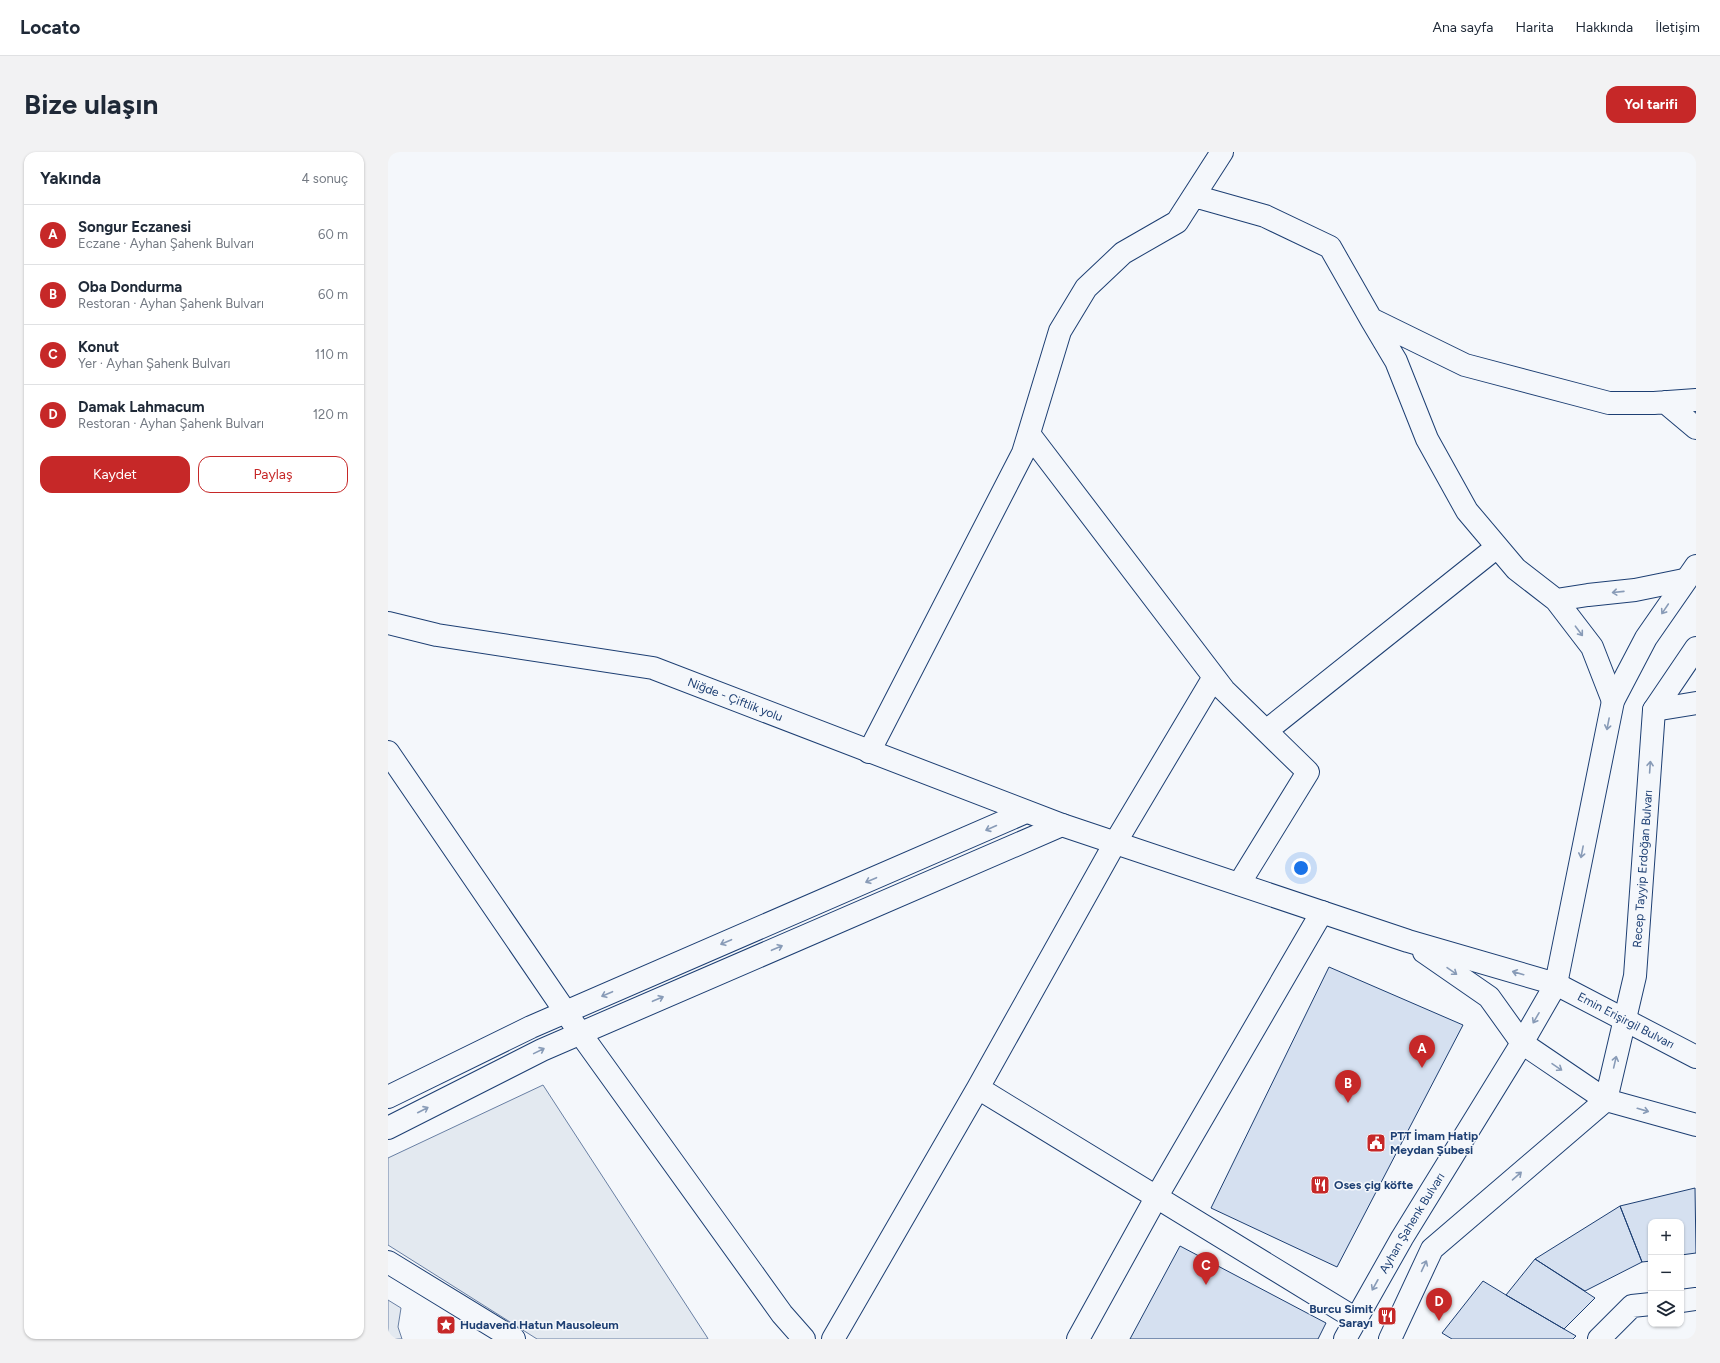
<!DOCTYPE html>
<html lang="tr">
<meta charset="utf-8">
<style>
:root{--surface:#fff;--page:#f2f2f3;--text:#1f2937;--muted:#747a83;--line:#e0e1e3;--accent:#c62828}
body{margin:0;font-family:Figtree,sans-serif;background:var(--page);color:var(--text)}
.controls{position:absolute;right:12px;bottom:12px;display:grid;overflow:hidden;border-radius:8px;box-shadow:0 1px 3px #0004}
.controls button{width:36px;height:36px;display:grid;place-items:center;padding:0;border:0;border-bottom:1px solid var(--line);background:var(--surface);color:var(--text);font:20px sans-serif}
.you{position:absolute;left:913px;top:716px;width:14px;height:14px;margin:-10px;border:3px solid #fff;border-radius:50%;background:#1a73e8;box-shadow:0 0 0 6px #1a73e833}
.badge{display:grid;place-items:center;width:26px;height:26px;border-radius:50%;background:var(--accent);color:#fff;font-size:13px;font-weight:700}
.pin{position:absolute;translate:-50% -33px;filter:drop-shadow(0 1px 2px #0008)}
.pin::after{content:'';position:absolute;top:21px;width:14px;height:12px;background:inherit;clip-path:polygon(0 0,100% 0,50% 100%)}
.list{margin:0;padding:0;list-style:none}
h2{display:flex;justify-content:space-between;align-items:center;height:52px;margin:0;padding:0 16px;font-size:17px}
h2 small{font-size:13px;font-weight:400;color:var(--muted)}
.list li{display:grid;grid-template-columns:26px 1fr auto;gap:12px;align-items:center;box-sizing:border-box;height:60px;padding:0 16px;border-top:1px solid var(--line)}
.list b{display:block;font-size:15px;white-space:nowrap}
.list p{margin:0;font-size:13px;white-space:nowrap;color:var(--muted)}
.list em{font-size:13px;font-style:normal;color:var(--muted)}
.actions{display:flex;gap:8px;padding:12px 16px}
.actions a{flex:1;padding:9px 0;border:1px solid var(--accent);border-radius:12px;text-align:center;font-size:14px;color:var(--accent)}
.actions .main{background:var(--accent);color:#fff}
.icon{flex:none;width:22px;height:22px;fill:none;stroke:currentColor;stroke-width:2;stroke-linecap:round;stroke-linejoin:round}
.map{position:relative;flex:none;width:1308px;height:1187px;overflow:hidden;border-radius:12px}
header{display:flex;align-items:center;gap:24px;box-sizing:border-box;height:56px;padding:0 20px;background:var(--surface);border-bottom:1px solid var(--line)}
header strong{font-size:19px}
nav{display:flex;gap:22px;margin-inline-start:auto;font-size:14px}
.intro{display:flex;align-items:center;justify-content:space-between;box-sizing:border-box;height:96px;padding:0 24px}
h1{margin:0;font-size:28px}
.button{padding:10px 18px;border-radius:12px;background:var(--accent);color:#fff;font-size:14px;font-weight:700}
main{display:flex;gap:24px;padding:0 24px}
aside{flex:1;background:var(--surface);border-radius:12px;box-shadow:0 1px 3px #0004}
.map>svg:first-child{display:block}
.green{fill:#e3e9f0;stroke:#687fa3}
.building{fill:#d5e0f0;stroke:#1d3f73}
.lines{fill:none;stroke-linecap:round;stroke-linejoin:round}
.street-casing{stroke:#1d3f73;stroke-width:24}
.secondary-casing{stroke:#1d3f73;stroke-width:24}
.primary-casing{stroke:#1d3f73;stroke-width:24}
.street{stroke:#f4f7fb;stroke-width:22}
.secondary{stroke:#f4f7fb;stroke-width:22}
.primary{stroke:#f4f7fb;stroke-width:22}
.oneway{stroke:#889bb7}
.labels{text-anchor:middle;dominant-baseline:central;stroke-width:3;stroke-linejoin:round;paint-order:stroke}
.street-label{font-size:12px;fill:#1d3f73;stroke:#f4f7fb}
.poi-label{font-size:12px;font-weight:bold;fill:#1d3f73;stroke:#f4f7fb;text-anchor:start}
</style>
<header>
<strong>Locato</strong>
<nav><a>Ana sayfa</a><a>Harita</a><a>Hakkında</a><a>İletişim</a></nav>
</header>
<div class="intro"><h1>Bize ulaşın</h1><a class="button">Yol tarifi</a></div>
<main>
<aside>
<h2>Yakında<small>4 sonuç</small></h2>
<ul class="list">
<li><span class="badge">A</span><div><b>Songur Eczanesi</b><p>Eczane · Ayhan Şahenk Bulvarı</p></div><em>60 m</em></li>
<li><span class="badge">B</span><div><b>Oba Dondurma</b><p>Restoran · Ayhan Şahenk Bulvarı</p></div><em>60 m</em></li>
<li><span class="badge">C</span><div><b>Konut</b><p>Yer · Ayhan Şahenk Bulvarı</p></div><em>110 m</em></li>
<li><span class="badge">D</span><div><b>Damak Lahmacum</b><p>Restoran · Ayhan Şahenk Bulvarı</p></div><em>120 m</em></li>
</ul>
<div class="actions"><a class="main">Kaydet</a><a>Paylaş</a></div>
</aside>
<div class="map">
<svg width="1308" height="1187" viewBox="0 0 1308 1187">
<rect width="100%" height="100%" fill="#f4f7fb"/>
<path class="green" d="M155,933l164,252 1,2h-171l-149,-94v-87z
M0,1148l13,8 -3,19 4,12h-14z"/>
<path class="building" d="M941,815l134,58 -126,242 -126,-59z
M1307,1036l1,65 -15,2v-33h-30v39l-9,1 -22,-56z
M1232,1054l22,56 -57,29 -50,-32z
M792,1094l146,77 -8,16h-188z
M1147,1107l60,39 -31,31 -58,-34z
M1095,1129l23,14 70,41 -3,3h-121l-10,-6z"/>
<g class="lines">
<g class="street-casing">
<path id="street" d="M806,44l71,20 65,31 41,72 94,46 144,38h45l42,-3
M983,167l25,42 31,78 40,72 49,58 40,31 36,47 21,54
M1277,250l31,26
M641,282l195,256 84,82 -69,112
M1168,448l32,-5 47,-5 49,-10
M1266,558l42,-7
M878,579l231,-184
M0,600l192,281 202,281 22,25
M481,600l154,-299 37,-122 26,-43 37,-35 54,-31 45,-70
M590,936l378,231
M0,1110l126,77
M1293,1149l15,-2
M445,1187l145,-251 137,-245 99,-166
M690,1187l79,-143 165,-284
M1211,1187l33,-33 19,-2"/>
</g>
<g class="secondary-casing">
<g id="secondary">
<path id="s1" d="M0,471l49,12 216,33 409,157 346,116 148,43 57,-283 33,-63 50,-72"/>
<path id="s2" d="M1036,800l65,45 33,46 84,57 29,-124 19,-266 42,-62"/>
<path d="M0,945l143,-70 495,-215"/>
<path d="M0,976l154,-78 520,-225"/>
</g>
</g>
<g class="primary-casing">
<g id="primary">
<path id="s3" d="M957,1187l57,-101 120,-195 34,-59 140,73"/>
<path d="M1002,1187l42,-90 174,-149 90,25"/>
</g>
</g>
<use href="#street" class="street"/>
<use href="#secondary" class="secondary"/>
<use href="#primary" class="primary"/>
</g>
<defs><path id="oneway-shaft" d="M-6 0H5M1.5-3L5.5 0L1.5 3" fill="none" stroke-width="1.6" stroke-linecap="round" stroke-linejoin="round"/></defs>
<g class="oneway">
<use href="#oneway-shaft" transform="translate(1230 440) rotate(174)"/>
<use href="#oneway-shaft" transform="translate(1277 457) rotate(124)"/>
<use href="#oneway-shaft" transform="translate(1191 479) rotate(53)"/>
<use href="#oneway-shaft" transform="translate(1220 572) rotate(101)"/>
<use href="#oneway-shaft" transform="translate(1262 615) rotate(-86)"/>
<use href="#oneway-shaft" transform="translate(603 676) rotate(156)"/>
<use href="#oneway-shaft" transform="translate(1194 700) rotate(101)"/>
<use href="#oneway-shaft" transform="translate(483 728) rotate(157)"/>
<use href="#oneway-shaft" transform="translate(338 790) rotate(157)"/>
<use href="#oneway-shaft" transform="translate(389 796) rotate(-23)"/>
<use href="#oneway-shaft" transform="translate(1064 819) rotate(35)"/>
<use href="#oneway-shaft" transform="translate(1130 821) rotate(-164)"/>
<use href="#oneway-shaft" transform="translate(219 842) rotate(157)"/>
<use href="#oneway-shaft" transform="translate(270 847) rotate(-23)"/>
<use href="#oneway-shaft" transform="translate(1148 866) rotate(120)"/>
<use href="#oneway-shaft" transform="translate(151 899) rotate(-26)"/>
<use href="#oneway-shaft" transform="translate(1227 910) rotate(-77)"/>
<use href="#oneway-shaft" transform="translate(1169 915) rotate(34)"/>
<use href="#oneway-shaft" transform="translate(35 958) rotate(-27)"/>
<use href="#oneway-shaft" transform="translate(1255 958) rotate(16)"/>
<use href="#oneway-shaft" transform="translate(1129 1024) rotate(-41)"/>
<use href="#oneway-shaft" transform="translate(1036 1114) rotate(-65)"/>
<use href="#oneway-shaft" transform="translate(987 1133) rotate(119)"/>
</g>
<defs>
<g id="civic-square" transform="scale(1)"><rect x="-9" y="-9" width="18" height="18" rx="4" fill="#c62828" stroke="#f4f7fb"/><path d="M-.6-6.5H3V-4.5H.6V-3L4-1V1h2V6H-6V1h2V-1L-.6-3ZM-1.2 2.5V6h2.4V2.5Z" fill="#fff"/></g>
<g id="restaurant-square" transform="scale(1)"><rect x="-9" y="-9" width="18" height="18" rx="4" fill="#c62828" stroke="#f4f7fb"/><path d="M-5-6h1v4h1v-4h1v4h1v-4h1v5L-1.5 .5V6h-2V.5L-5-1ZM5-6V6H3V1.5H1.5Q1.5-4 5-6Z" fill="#fff"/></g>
<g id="sight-square" transform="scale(1)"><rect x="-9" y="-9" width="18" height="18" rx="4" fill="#c62828" stroke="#f4f7fb"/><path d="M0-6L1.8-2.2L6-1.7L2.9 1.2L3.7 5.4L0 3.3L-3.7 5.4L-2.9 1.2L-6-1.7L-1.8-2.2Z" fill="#fff"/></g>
</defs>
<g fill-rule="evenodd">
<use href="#civic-square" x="988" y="991"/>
<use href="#restaurant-square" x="932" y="1033"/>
<use href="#restaurant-square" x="999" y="1164"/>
<use href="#sight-square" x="58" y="1173"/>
</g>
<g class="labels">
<g class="street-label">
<text stroke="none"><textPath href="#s1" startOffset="357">Niğde - Çiftlik yolu</textPath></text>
<text stroke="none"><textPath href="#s2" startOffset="472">Recep Tayyip Erdoğan Bulvarı</textPath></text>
<text stroke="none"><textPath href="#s3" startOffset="492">Emin Erişirgil Bulvarı</textPath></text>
<text stroke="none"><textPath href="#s3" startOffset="134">Ayhan Şahenk Bulvarı</textPath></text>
</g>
<g class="poi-label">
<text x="1002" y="984">PTT İmam Hatip<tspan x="1002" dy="14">Meydan Şubesi</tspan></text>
<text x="946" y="1033">Oses çig köfte</text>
<text x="985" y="1157" text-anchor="end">Burcu Simit<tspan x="985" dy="14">Sarayı</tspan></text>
<text x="72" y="1173">Hudavend Hatun Mausoleum</text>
</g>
</g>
</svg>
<div class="controls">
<button>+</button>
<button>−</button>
<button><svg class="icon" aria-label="layers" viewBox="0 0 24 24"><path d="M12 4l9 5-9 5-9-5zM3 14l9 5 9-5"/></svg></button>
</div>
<div class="you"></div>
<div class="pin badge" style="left:1034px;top:916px">A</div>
<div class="pin badge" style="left:960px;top:951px">B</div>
<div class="pin badge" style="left:818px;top:1133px">C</div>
<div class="pin badge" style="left:1051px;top:1169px">D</div>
</div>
</main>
